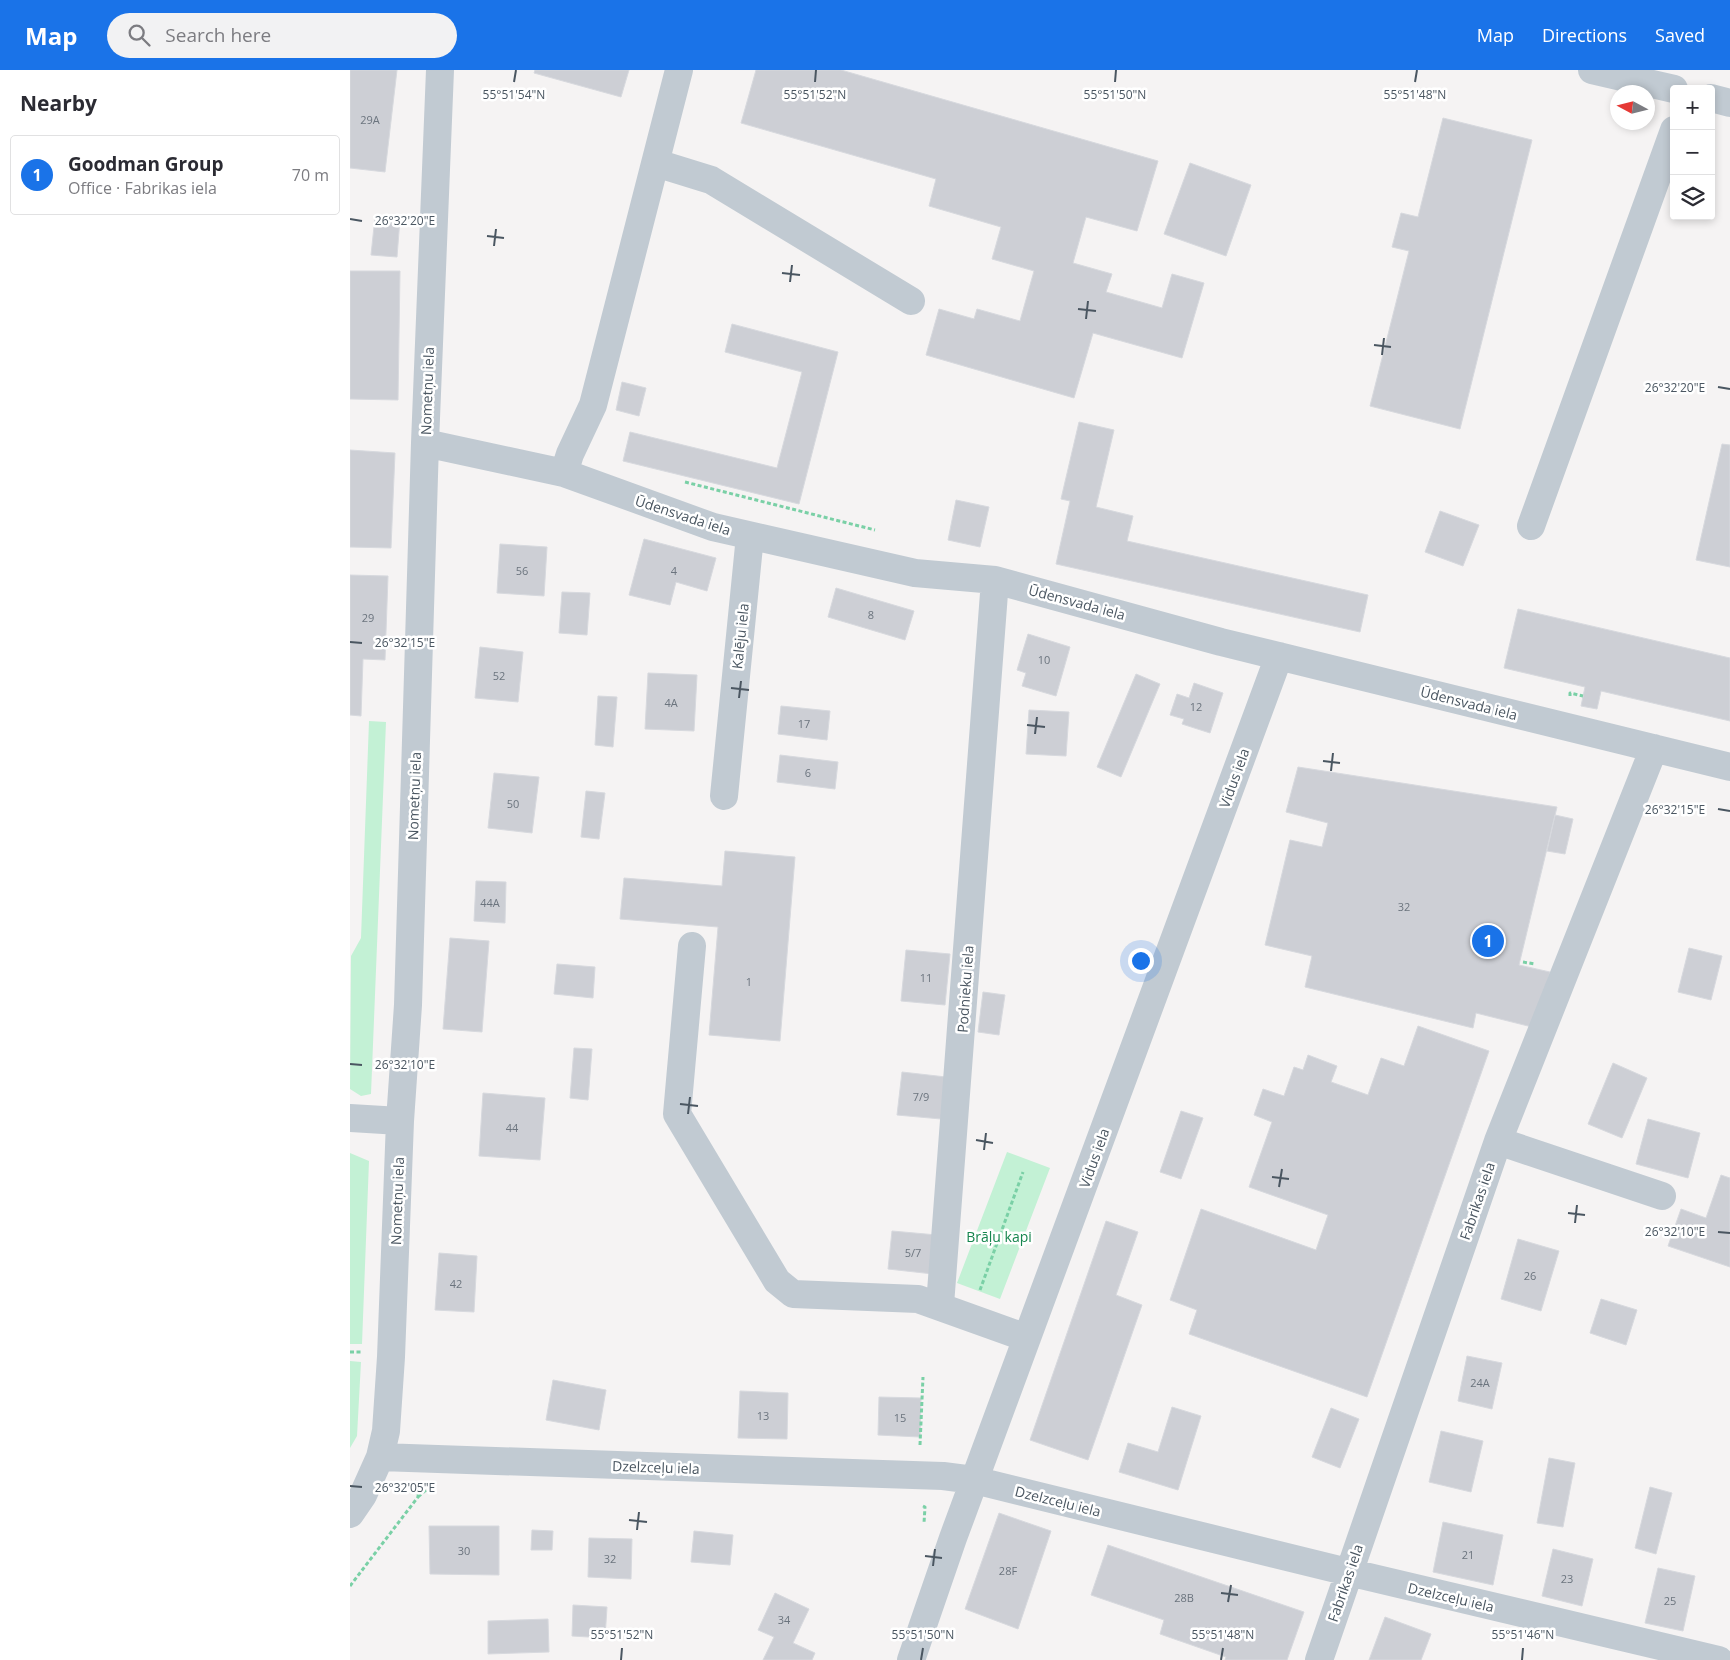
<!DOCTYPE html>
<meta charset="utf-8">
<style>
:root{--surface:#fff;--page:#f2f2f3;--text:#2b2b33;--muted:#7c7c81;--line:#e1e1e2;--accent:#1a73e8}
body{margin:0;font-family:"Open Sans",sans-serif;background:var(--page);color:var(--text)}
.controls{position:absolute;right:15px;top:15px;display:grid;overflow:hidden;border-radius:5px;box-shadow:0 2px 8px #0003}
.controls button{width:45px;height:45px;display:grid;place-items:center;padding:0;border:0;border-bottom:1px solid var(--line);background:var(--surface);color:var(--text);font:25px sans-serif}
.compass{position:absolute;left:1260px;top:15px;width:45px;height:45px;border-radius:50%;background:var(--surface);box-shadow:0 2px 8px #0003;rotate:277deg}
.you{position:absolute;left:790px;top:890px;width:18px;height:18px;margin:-12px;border:4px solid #fff;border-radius:50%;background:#1a73e8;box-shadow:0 0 0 8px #1a73e833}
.badge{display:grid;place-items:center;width:32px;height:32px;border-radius:50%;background:var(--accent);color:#fff;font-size:16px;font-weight:700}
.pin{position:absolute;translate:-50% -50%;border:2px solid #fff;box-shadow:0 1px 5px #0006}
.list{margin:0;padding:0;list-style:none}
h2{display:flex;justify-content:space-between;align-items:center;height:65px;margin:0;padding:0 20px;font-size:21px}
h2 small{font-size:16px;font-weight:400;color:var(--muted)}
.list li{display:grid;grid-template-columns:32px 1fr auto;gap:15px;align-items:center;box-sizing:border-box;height:80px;margin:0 10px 10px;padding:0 10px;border:1px solid var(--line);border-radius:5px}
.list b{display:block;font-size:19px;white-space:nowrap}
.list p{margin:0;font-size:16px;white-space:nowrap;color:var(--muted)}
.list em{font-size:16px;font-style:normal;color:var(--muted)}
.icon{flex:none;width:28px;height:28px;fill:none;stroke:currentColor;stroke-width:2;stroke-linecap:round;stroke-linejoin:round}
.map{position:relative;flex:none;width:1380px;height:1590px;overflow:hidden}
header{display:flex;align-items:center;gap:30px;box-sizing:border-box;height:70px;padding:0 25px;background:var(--accent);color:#fff}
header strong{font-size:24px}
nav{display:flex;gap:28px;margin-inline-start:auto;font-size:18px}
.search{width:350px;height:45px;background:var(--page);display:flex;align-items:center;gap:12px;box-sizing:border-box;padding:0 18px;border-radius:28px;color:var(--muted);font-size:19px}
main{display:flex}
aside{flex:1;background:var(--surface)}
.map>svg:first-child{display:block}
.green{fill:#c3f1d5}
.building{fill:#cdcfd5;stroke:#d7d9de}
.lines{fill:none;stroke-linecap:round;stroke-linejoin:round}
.path{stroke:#7ad0a6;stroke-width:3;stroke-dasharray:4 2.5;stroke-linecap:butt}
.minor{stroke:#c1cad2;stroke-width:28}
.ticks{fill:none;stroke:#4a5661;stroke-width:2}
.labels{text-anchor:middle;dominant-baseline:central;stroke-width:5;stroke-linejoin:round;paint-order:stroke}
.number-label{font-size:11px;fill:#6b747e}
.street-label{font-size:14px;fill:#4a5661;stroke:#fff}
.park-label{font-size:14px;fill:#17864f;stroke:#fff}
.ticks-label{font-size:12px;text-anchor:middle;fill:#4a5661;stroke:#fff;stroke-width:5;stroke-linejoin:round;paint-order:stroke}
</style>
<header>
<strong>Map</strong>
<div class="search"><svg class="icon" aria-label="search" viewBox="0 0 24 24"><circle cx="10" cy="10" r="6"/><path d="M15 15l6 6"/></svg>Search here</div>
<nav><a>Map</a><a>Directions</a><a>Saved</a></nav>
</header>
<main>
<aside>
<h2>Nearby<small></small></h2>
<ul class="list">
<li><span class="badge">1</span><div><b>Goodman Group</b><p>Office · Fabrikas iela</p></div><em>70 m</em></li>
</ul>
</aside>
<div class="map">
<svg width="1380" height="1590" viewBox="0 0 1380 1590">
<rect width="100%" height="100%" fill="#f5f3f3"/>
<path class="green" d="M19,651l17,1 -15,372 -10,2 -11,-7 1,-133 10,-18z
M657,1082l43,16 -50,131 -43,-16z
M0,1083l19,8 -7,183h-12z
M0,1291l11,1 -4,74 -7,12z"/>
<path class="building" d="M0,0h47l-12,102 -35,-4z
M185,0h94l-8,27 -87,-24z
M406,0h85l317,91 -21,70 -51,-14 -13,46 39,11 -6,18 56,16 10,-34 32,9 -22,75 -89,-25 -19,65 -148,-43 13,-46 35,10 3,-10 43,12 14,-50 -42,-12 9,-32 -72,-21 7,-27 -195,-56z
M1093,48l89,22 -72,289 -90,-23 39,-155 -17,-4 9,-34 17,4z
M840,93l61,22 -25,71 -62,-22z
M25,147l25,2 -3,38 -26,-2z
M0,201h50l-2,129 -48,-1z
M382,254l106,28 -39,152 -176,-43 7,-29 147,36 25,-96 -77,-20z
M272,312l24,6 -7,28 -23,-6z
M729,352l35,8 -18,77 37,9 -6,25 241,54 -8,37 -304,-68 14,-63 -9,-2z
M1372,374l8,1v122l-34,-7z
M0,380l45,3 -4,95 -41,-1z
M606,430l33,7 -9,40 -32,-7z
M1090,441l39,14 -16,41 -38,-14z
M294,469l72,19 -9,33 -31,-9 -6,23 -41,-10z
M150,474l47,3 -3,49 -47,-3z
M0,505l38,1 -3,84 -22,-1 -2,57 -11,-1z
M486,518l78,23 -9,29 -77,-23z
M212,522l28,1 -3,42 -28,-2z
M1168,539l212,49v63l-129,-30 -4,18 -16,-3 4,-19 -81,-19z
M678,564l42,13 -14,49 -34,-10 4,-13 -9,-3z
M130,577l43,5 -5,50 -43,-4z
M298,603l49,2 -3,56 -49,-2z
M786,604l24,10 -39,93 -24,-10z
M844,613l29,10 -13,40 -28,-9 2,-5 -14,-4 7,-21 12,4z
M248,626l19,1 -4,50 -18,-2z
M431,636l49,5 -3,29 -49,-6z
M679,640l40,2 -3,44 -40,-2z
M430,685l58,7 -3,27 -58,-7z
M948,697l259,40 -38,158 31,7 -14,56 -60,-15 -3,15 -168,-41 7,-31 -47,-11 25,-105 32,7 6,-24 -42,-11z
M144,703l45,4 -7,56 -44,-5z
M236,721l19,2 -6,46 -18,-2z
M1205,745l18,4 -8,35 -18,-3z
M375,781l70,6 -15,184 -71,-6 9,-108 -98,-8 4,-41 98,8z
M126,811l30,1 -1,41 -31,-2z
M100,868l39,3 -7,91 -39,-3z
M1339,878l33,8 -11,44 -33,-8z
M556,880l44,4 -5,51 -44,-4z
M207,894l38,3 -2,31 -39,-4z
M633,922l22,3 -6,40 -21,-3z
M1068,956l71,25 -122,346 -178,-63 8,-24 -27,-10 31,-91 115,41 12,-35 -79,-28 23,-65 -18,-7 9,-26 21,7 10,-29 9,3 5,-15 29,11 -6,16 37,13 13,-37 23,8z
M224,978l18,1 -4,51 -18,-2z
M1263,993l34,15 -25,60 -34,-14z
M552,1002l44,5 -5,42 -44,-4z
M133,1023l62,5 -5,62 -61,-4z
M831,1041l22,7 -22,61 -21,-7z
M1298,1049l52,14 -12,45 -52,-14z
M1371,1105l9,3v89l-62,-21 13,-37 25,9z
M756,1151l32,11 -22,63 26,10 -54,155 -58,-20z
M542,1161l45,4 -4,39 -45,-5z
M1168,1169l41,12 -18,60 -40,-12z
M89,1183l38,3 -3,56 -39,-2z
M1251,1229l36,11 -11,35 -36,-12z
M1117,1286l35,7 -10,46 -34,-8z
M203,1310l53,10 -7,40 -53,-10z
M390,1321l48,2 -1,46 -49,-1z
M529,1327l42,1 -1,39 -42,-2z
M822,1337l29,9 -23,74 -59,-18 9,-29 30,9z
M981,1338l28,11 -19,49 -28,-11z
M1091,1361l42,10 -12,51 -42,-10z
M1199,1388l26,5 -12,64 -26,-4z
M1300,1417l22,6 -16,61 -21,-6z
M649,1443l52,18 -33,98 -53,-20z
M1093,1452l60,13 -10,50 -60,-13z
M79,1456h70v49l-69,-1z
M182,1460l21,1 -1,19h-21z
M344,1461l39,4 -3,30 -39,-3z
M239,1468l43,1 -1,40 -43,-2z
M758,1475l196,67 -17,48h-62l1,-3 -66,-23 4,-14 -73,-25z
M1203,1479l40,10 -11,47 -40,-10z
M1308,1498l37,8 -12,55 -38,-8z
M425,1523l34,16 -16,34 22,10 -3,7h-49l11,-23 -16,-7z
M223,1535l34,2 -2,31 -33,-2z
M1035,1547l46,17 -10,26h-52z
M198,1549l1,33 -61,2v-33z"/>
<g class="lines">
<path class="path" d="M335,412l190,48
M1220,626v-3l13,3
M1173,892l12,2
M630,1220l43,-118
M0,1282h12
M570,1375l3,-68
M68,1427l9,-8
M573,1436l2,1 -1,16
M0,1516l68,-89 1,-10"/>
<path class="minor" d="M1242,0l82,19
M1361,28l19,5
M306,93l55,17 200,121
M75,373l139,30 149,54 202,46 80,7 226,62 509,125
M214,403l6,-19 23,-49 86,-335
M1181,456l143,-396
M374,726l26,-260
M342,876l-15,168 100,167 16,13 125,5 109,39
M0,1048l50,3
M1148,1071l164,55
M590,1235l55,-725
M30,1387l563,19 31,4 374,92 371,88
M0,1444l13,-19 17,-38 6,-26 5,-74 9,-236 8,-116 17,-562 15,-373
M561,1590l42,-122 326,-882
M969,1590l179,-519 156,-393"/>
</g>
<path class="ticks" d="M164,12l2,-12M465,12l1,-12M765,12l1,-12M1065,12l2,-12M0,149l12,2M137,166l17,2M144,176l2,-17M432,203l18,2M440,212l2,-17M728,239l18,2M736,249l2,-18M1024,275l17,2M1032,285l2,-17M1368,317l12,2M0,572l12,1M381,618l18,2M389,628l2,-17M677,655l18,2M685,664l2,-17M973,691l17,2M981,701l2,-18M1368,739l12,2M0,994l12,1M330,1034l18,2M338,1044l2,-17M626,1070l17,3M634,1080l2,-17M922,1107l17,2M929,1117l3,-18M1218,1143l17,2M1225,1153l2,-18M1368,1162l12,1M0,1416l12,1M279,1450l18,2M287,1460l2,-18M575,1486l17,2M583,1496l2,-17M871,1523l17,2M878,1532l3,-17M271,1590l1,-12M571,1590l2,-12M871,1590l2,-12M1172,1590l1,-12"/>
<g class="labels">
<g class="number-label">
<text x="20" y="49">29A</text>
<text x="172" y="500">56</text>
<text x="324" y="500">4</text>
<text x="521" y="544">8</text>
<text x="18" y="547">29</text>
<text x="694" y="589">10</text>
<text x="149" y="605">52</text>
<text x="321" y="632">4A</text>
<text x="846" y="636">12</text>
<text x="454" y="653">17</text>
<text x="458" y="702">6</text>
<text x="163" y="733">50</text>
<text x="140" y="832">44A</text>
<text x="1054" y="836">32</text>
<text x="576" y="907">11</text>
<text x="399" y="911">1</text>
<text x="571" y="1026">7/9</text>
<text x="162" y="1057">44</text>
<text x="563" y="1182">5/7</text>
<text x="1180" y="1205">26</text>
<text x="106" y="1213">42</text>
<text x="1130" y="1312">24A</text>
<text x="413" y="1345">13</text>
<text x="550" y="1347">15</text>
<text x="114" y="1480">30</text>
<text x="1118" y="1484">21</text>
<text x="260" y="1488">32</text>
<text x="658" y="1500">28F</text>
<text x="1217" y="1508">23</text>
<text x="834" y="1527">28B</text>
<text x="1320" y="1530">25</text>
<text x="434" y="1549">34</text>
</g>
<g class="street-label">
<text transform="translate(77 321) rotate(-88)">Nometņu iela</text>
<text transform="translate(333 445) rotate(18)">Ūdensvada iela</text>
<text transform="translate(727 532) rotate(15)">Ūdensvada iela</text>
<text transform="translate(390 566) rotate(-84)">Kalēju iela</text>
<text transform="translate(1119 633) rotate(14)">Ūdensvada iela</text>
<text transform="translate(884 708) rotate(-70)">Vidus iela</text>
<text transform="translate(64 726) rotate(-88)">Nometņu iela</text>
<text transform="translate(615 919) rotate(-86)">Podnieku iela</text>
<text transform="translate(744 1088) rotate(-70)">Vidus iela</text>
<text transform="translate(47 1131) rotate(-88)">Nometņu iela</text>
<text transform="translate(1127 1131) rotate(-71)">Fabrikas iela</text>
<text transform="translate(306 1397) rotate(2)">Dzelzceļu iela</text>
<text transform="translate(708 1431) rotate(14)">Dzelzceļu iela</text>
<text transform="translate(995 1513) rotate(-71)">Fabrikas iela</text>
<text transform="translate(1101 1527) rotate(13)">Dzelzceļu iela</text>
</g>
<g class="park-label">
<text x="649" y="1166">Brāļu kapi</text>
</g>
</g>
<g class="ticks-label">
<text x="164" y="29">55°51'54"N</text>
<text x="465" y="29">55°51'52"N</text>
<text x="765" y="29">55°51'50"N</text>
<text x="1065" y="29">55°51'48"N</text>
<text x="55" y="155">26°32'20"E</text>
<text x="1325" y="322">26°32'20"E</text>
<text x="55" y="577">26°32'15"E</text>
<text x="1325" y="744">26°32'15"E</text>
<text x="55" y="999">26°32'10"E</text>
<text x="1325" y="1166">26°32'10"E</text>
<text x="55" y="1422">26°32'05"E</text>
<text x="272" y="1569">55°51'52"N</text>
<text x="573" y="1569">55°51'50"N</text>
<text x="873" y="1569">55°51'48"N</text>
<text x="1173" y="1569">55°51'46"N</text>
</g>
</svg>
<div class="controls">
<button>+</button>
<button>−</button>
<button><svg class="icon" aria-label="layers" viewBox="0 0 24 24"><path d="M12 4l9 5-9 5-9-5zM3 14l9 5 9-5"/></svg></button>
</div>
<svg class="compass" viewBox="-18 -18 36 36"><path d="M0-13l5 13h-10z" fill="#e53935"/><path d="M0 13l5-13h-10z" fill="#7c7c81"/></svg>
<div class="you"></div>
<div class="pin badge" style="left:1138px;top:871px">1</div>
</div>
</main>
